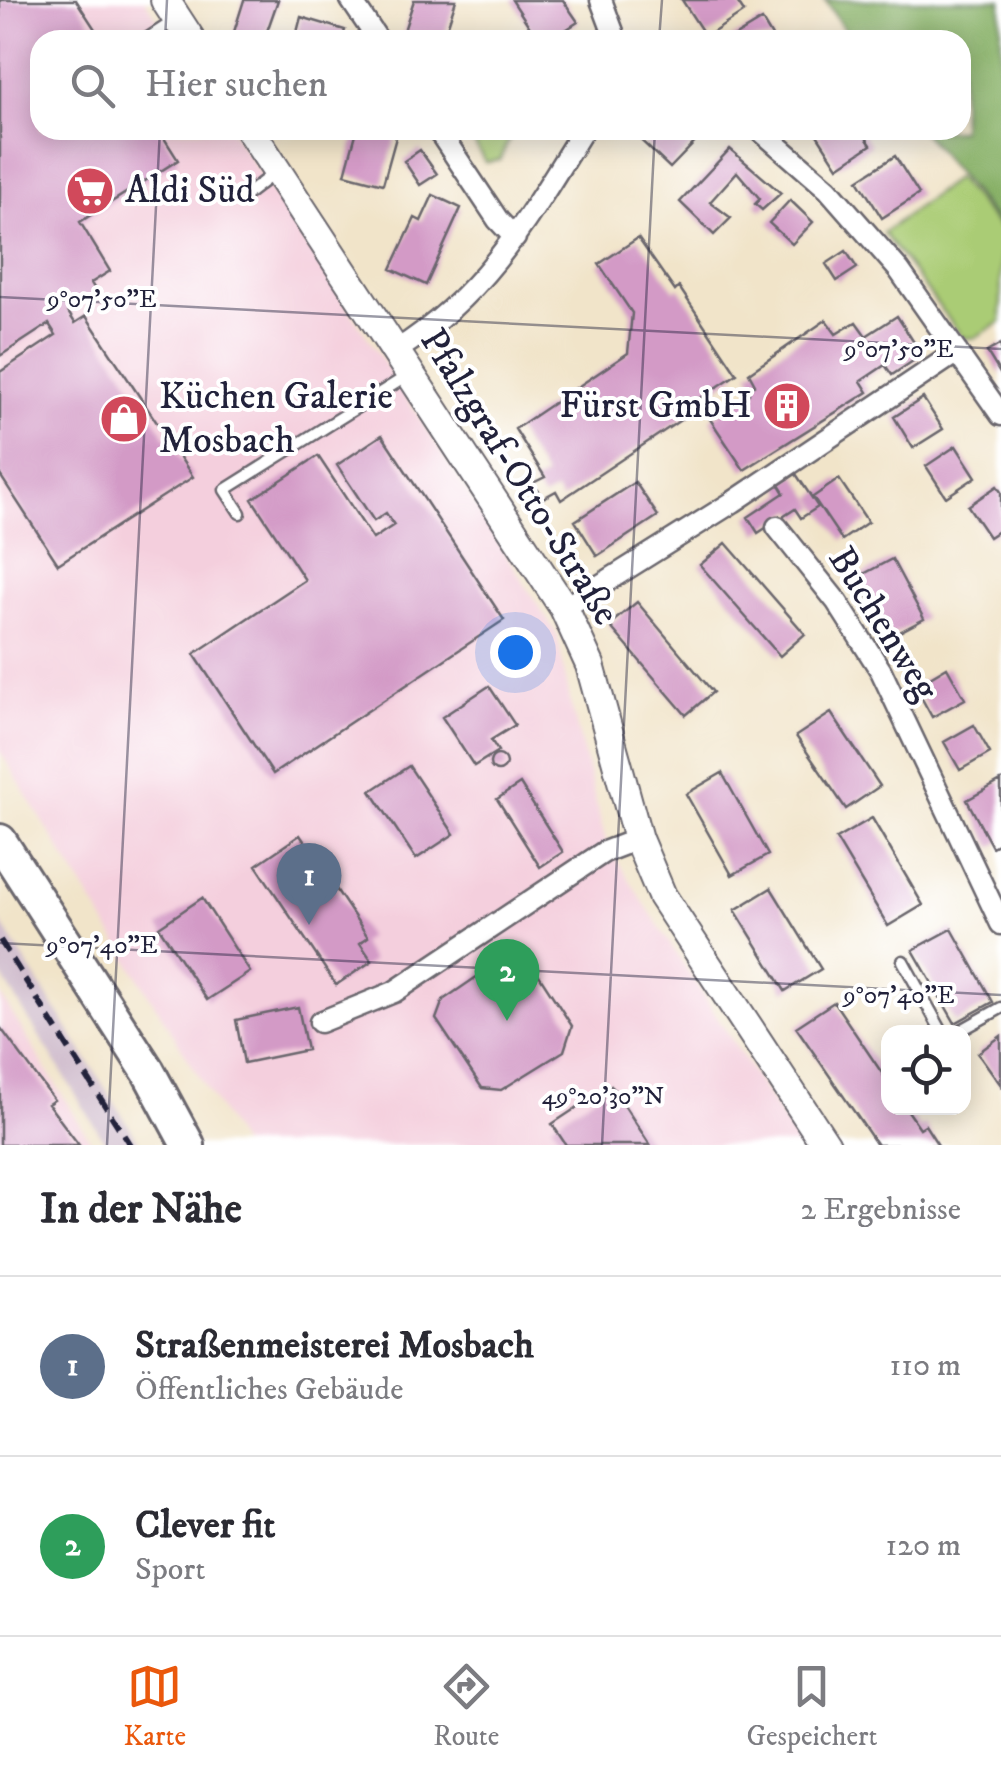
<!DOCTYPE html>
<html lang="de">
<meta charset="utf-8">
<style>
:root{--surface:#fff;--page:#f2f2f3;--text:#2b2b33;--muted:#7c7c81;--line:#e1e1e2;--accent:#ea580c}
body{margin:0;font-family:"IM FELL DW Pica",serif;background:var(--page);color:var(--text)}
.controls{position:absolute;right:30px;bottom:30px;display:grid;overflow:hidden;border-radius:20px;box-shadow:0 5px 25px #0003}
.controls button{width:90px;height:90px;display:grid;place-items:center;padding:0;border:0;border-bottom:2px solid var(--line);background:var(--surface);color:var(--text);font:50px sans-serif}
.you{position:absolute;left:515px;top:652px;width:35px;height:35px;margin:-25px;border:8px solid #fff;border-radius:50%;background:#1a73e8;box-shadow:0 0 0 15px #1a73e833}
.badge{display:grid;place-items:center;width:65px;height:65px;border-radius:50%;background:var(--accent);color:#fff;font-size:32px;font-weight:700}
.pin{position:absolute;translate:-50% -82px;filter:drop-shadow(0 2px 5px #0008)}
.pin::after{content:'';position:absolute;top:52px;width:35px;height:30px;background:inherit;clip-path:polygon(0 0,100% 0,50% 100%)}
.list{margin:0;padding:0;list-style:none}
h2{display:flex;justify-content:space-between;align-items:center;height:130px;margin:0;padding:0 40px;font-size:42px}
h2 small{font-size:32px;font-weight:400;color:var(--muted)}
.list li{display:grid;grid-template-columns:65px 1fr auto;gap:30px;align-items:center;box-sizing:border-box;height:180px;padding:0 40px;border-top:2px solid var(--line)}
.list b{display:block;font-size:38px;white-space:nowrap}
.list p{margin:0;font-size:32px;white-space:nowrap;color:var(--muted)}
.list em{font-size:32px;font-style:normal;color:var(--muted)}
.icon{flex:none;width:55px;height:55px;fill:none;stroke:currentColor;stroke-width:2;stroke-linecap:round;stroke-linejoin:round}
.map{position:relative;flex:none;width:1001px;height:1145px;overflow:hidden}
.search{position:absolute;background:var(--surface);box-shadow:0 5px 25px #0003;left:30px;right:30px;top:30px;height:110px;display:flex;align-items:center;gap:25px;box-sizing:border-box;padding:0 35px;border-radius:30px;color:var(--muted);font-size:38px}
.sheet{height:490px;background:var(--surface)}
nav{display:flex;justify-content:space-around;align-items:center;box-sizing:border-box;height:140px;border-top:2px solid var(--line);background:var(--surface);font-size:28px;color:var(--muted)}
nav a{display:grid;justify-items:center;gap:5px}
nav .on{color:var(--accent)}
.map>svg:first-child{display:block}
.built{fill:#f4cfdd}
.industrial{fill:#d0bdcd}
.green{fill:#aacc74;stroke:#667758;stroke-width:2.5}
.forest{fill:#87b066;stroke:#546950;stroke-width:2.5}
.building{fill:#d39ac6}
.lines{fill:none;stroke-linecap:round;stroke-linejoin:round}
.service-casing{stroke:#6a666d;stroke-width:15}
.minor-casing{stroke:#6a666d;stroke-width:25}
.tertiary-casing{stroke:#6a666d;stroke-width:32}
.primary-casing{stroke:#6a666d;stroke-width:38}
.service{stroke:#fff;stroke-width:10}
.minor{stroke:#fff;stroke-width:20}
.tertiary{stroke:#fff;stroke-width:28}
.primary{stroke:#fff;stroke-width:32}
.rail{stroke:#22223b;stroke-width:6;stroke-dasharray:15 8;stroke-linecap:butt}
.ticks{fill:none;stroke:#22223b;stroke-width:2.5;stroke-opacity:0.45}
.labels{text-anchor:middle;dominant-baseline:central;stroke-width:8;stroke-linejoin:round;paint-order:stroke}
.poi-label{font-size:38px;fill:#22223b;stroke:#fff;text-anchor:start}
.street-label{font-size:38px;fill:#22223b;stroke:#fff}
.ticks-label{font-size:25px;text-anchor:middle;fill:#22223b;stroke:#fff;stroke-width:8;stroke-linejoin:round;paint-order:stroke}
</style>
<div class="map">
<svg width="1001" height="1145" viewBox="0 0 1001 1145">
<rect width="100%" height="100%" fill="#fff"/>
<filter id="ink" filterUnits="userSpaceOnUse"><feTurbulence type="fractalNoise" baseFrequency=".01" numOctaves="2"/><feDisplacementMap in="SourceGraphic" scale="20" xChannelSelector="R" yChannelSelector="G"/><feConvolveMatrix kernelMatrix="1 2 1 2 8 2 1 2 1" color-interpolation-filters="sRGB"/></filter>
<filter id="wash" filterUnits="userSpaceOnUse"><feTurbulence type="fractalNoise" baseFrequency=".0048" numOctaves="4" result="noise"/><feDisplacementMap in="SourceGraphic" scale="40" xChannelSelector="R" yChannelSelector="G"/><feGaussianBlur stdDeviation="2.25" result="paint"/><feColorMatrix in="noise" values="0 0 0 0 0 0 0 0 0 0 0 0 0 0 0 0 0 1.4 0 .05"/><feComposite in="paint" operator="in"/></filter>
<g filter="url(#wash)">
<rect width="100%" height="100%" fill="#f1e4c9"/>
<path class="built" d="M0,0h145l26,40h-131v90h191l158,240 168,265 14,70 36,140 192,300h-558l-241,-394z
M0,994l93,151h-93z"/>
<path class="industrial" d="M0,921l141,224h-34l-107,-172z"/>
<path class="green" d="M467,130h46l-13,30 -15,2z
M956,178l45,52v92l-27,16h-11l-80,-105z"/>
<path class="forest" d="M825,0h176v227l-80,-97h40v-90h-110z"/>
<g id="blocks">
<path class="building" d="M0,0h76l26,40h-62v90h119l19,30 -98,62 30,49 -19,12 6,10 -29,19 7,11 11,-7 107,161 -135,87 -58,-89v-103l56,-37 -7,-11 -49,32z
M244,0h34l-14,40 -30,-8z
M414,0h42l-13,40h-42z
M512,0h51l15,22 -28,18h-12z
M682,0h54l8,12 -38,25z
M301,17l44,13 -3,10h-47z
M762,20l12,20h-45z
M357,130h41l-15,54 -38,-10z
M630,130h62l8,7 -30,31z
M814,130h47l10,15 -33,22z
M730,149l51,44 -19,17 -7,-6 5,-5 -23,-27 -27,30 21,16 -17,17 -34,-33z
M420,150l17,24 -17,11 -16,-24z
M895,156l24,38 -37,24 -24,-38z
M433,195l28,13 -35,77 -35,-16 24,-51 6,3z
M790,200l23,22 -21,22 -23,-21z
M638,238l37,53 4,-4 58,87 -38,25 4,6 -142,95 -5,-9 -13,7 -10,-15 12,-6 -30,-48 113,-76 4,-40 -33,-49z
M846,251l11,17 -20,13 -11,-17z
M897,316l25,39 -30,20 -7,-10 -24,16 7,11 -124,78 -34,-51 39,-25v-6l6,-4 -6,-11 77,-53 10,14 20,-12 10,14z
M1001,344v31l-14,-23z
M923,398l20,31 -30,19 -19,-31z
M382,435l122,185 -231,154 -79,-120 111,-74 -53,-81 66,-43 55,83 21,-14 -8,-12 -12,8 -37,-56z
M956,446l20,31 -30,20 -20,-31z
M796,474l22,33 -17,11 -6,-9 -37,24 -10,-16 36,-24 -5,-8z
M839,479l29,43 -26,18 -29,-43z
M635,482l23,34 -61,40 -22,-35z
M997,486l4,6v37l-12,8 -21,-31z
M726,543l79,91 -25,22 -80,-91z
M892,559l32,60 -34,18 -32,-60z
M637,602l76,90 -27,23 -77,-90z
M947,667l18,32 -33,18 -17,-31z
M489,686l26,39 -24,15 7,11 -24,15 -32,-49z
M831,713l49,73 -34,23 -50,-73z
M974,725l16,28 -30,17 -16,-28z
M490 763a8 8 0 1 1 16 0a8 8 0 1 1-16 0Z
M409,766l45,68 -38,25 -45,-68z
M722,773l46,82 -36,20 -46,-81z
M1001,781v61l-9,5 -25,-47z
M520,784l43,68 -23,15 -43,-68z
M872,818l51,87 -35,21 -52,-87z
M300,835l68,102 -8,6 12,18 -36,24 -80,-120z
M771,888l50,81 -36,22 -50,-81z
M202,898l48,74 -43,28 -48,-73z
M952,929l41,73 -38,21 -42,-73z
M507,956l23,5 42,65 -8,25 -63,39 -19,-2 -46,-69 7,-19z
M834,1002l54,80v26h18l14,20 5,-3 13,20h-61l-81,-118z
M298,1007l9,43 -63,13 -8,-43z
M0,1027l54,73 -6,4 31,41h-79z
M1001,1036v49l-23,-32z
M611,1085l39,60h-84l-14,-21z"/>
</g>
</g>
<g filter="url(#ink)">
<use href="#blocks" fill-opacity="0" stroke="#6a666d" stroke-width="2.5"/>
<g class="lines">
<g class="service-casing">
<path id="service" d="M145,40l32,-21
M242,198l35,-27
M240,513l-15,-23 182,-114
M903,961l39,71
M958,1032l43,-24"/>
</g>
<g class="minor-casing">
<path id="minor" d="M351,0l27,40
M601,0l15,40
M438,130l60,90 17,18
M760,130l68,59 71,81 102,145
M397,350c89,-56 132,-133 186,-220
M777,527l60,75 44,69 120,253
M564,608l169,-106 224,-150
M320,1022l74,-30 210,-140 34,-13"/>
</g>
<g class="tertiary-casing">
<path id="tertiary" d="M165,0l26,40
M250,130l314,478 26,57 48,174 24,57 164,249"/>
</g>
<g class="primary-casing">
<path id="primary" d="M0,841l148,230 40,74"/>
</g>
<use href="#service" class="service"/>
<use href="#minor" class="minor"/>
<use href="#tertiary" class="tertiary"/>
<use href="#primary" class="primary"/>
<path class="rail" d="M0,940l130,205"/>
</g>
</g>
<path class="ticks" d="M165,40l2,-40M659,40l3,-40M0,297l1001,52M0,943l1001,52M107,1145l53,-1015M602,1145l53,-1015"/>
<defs>
<g id="supermarket-disc" transform="scale(2.5)"><circle r="9.5" fill="#d1495b" stroke="#fff"/><path d="M-6-5.5h2.5l.6 2H6L4.5 2H-2.5L-4.4-4H-6ZM-1.5 3.2a1.3 1.3 0 1 0 .1 0ZM3 3.2a1.3 1.3 0 1 0 .1 0Z" fill="#fff"/></g>
<g id="building-disc" transform="scale(2.5)"><circle r="9.5" fill="#d1495b" stroke="#fff"/><path d="M-4-6H4V6H1V3H-1V6H-4ZM-2.5-4.3h1.7v1.8h-1.7ZM.8-4.3h1.7v1.8H.8ZM-2.5-1h1.7V.8h-1.7ZM.8-1h1.7V.8H.8Z" fill="#fff"/></g>
<g id="shop-disc" transform="scale(2.5)"><circle r="9.5" fill="#d1495b" stroke="#fff"/><path d="M-5-2.5h2.3a2.7 3.5 0 0 1 5.4 0H5L5.5 6h-11ZM-1.5-2.5h3a1.5 2.3 0 0 0-3 0Z" fill="#fff"/></g>
</defs>
<g fill-rule="evenodd">
<use href="#supermarket-disc" x="90" y="191"/>
<use href="#building-disc" x="787" y="406"/>
<use href="#shop-disc" x="124" y="419"/>
</g>
<g class="labels">
<g class="poi-label">
<text x="125" y="191">Aldi Süd</text>
<text x="159" y="397">Küchen Galerie<tspan x="159" dy="44">Mosbach</tspan></text>
<text x="752" y="406" text-anchor="end">Fürst GmbH</text>
</g>
<g class="street-label">
<text transform="translate(519 477) rotate(58)">Pfalzgraf-Otto-Straße</text>
<text transform="translate(883 624) rotate(58)">Buchenweg</text>
</g>
</g>
<g class="ticks-label">
<text x="102" y="307">9°07'50"E</text>
<text x="899" y="357">9°07'50"E</text>
<text x="102" y="953">9°07'40"E</text>
<text x="899" y="1003">9°07'40"E</text>
<text x="603" y="1104">49°20'30"N</text>
</g>
</svg>
<div class="controls">
<button><svg class="icon" aria-label="locate" viewBox="0 0 24 24"><circle cx="12" cy="12" r="6"/><path d="M12 2v4M12 18v4M2 12h4M18 12h4"/></svg></button>
</div>
<div class="you"></div>
<div class="pin badge" style="left:309px;top:925px;background:#5c6f8a">1</div>
<div class="pin badge" style="left:507px;top:1021px;background:#2e9e5b">2</div>
<div class="search"><svg class="icon" aria-label="search" viewBox="0 0 24 24"><circle cx="10" cy="10" r="6"/><path d="M15 15l6 6"/></svg>Hier suchen</div>
</div>
<section class="sheet">
<h2>In der Nähe<small>2 Ergebnisse</small></h2>
<ul class="list">
<li><span class="badge" style="background:#5c6f8a">1</span><div><b>Straßenmeisterei Mosbach</b><p>Öffentliches Gebäude</p></div><em>110 m</em></li>
<li><span class="badge" style="background:#2e9e5b">2</span><div><b>Clever fit</b><p>Sport</p></div><em>120 m</em></li>
</ul>
</section>
<nav>
<a class="on"><svg class="icon" aria-label="map" viewBox="0 0 24 24"><path d="M3 6l6-2 6 2 6-2v14l-6 2-6-2-6 2zM9 4v14M15 6v14"/></svg>Karte</a>
<a><svg class="icon" aria-label="directions" viewBox="0 0 24 24"><path d="M12 3l9 9-9 9-9-9zM9 14v-3h6M13 9l2 2-2 2"/></svg>Route</a>
<a><svg class="icon" aria-label="saved" viewBox="0 0 24 24"><path d="M7 4h10v16l-5-4-5 4z"/></svg>Gespeichert</a>
</nav>
